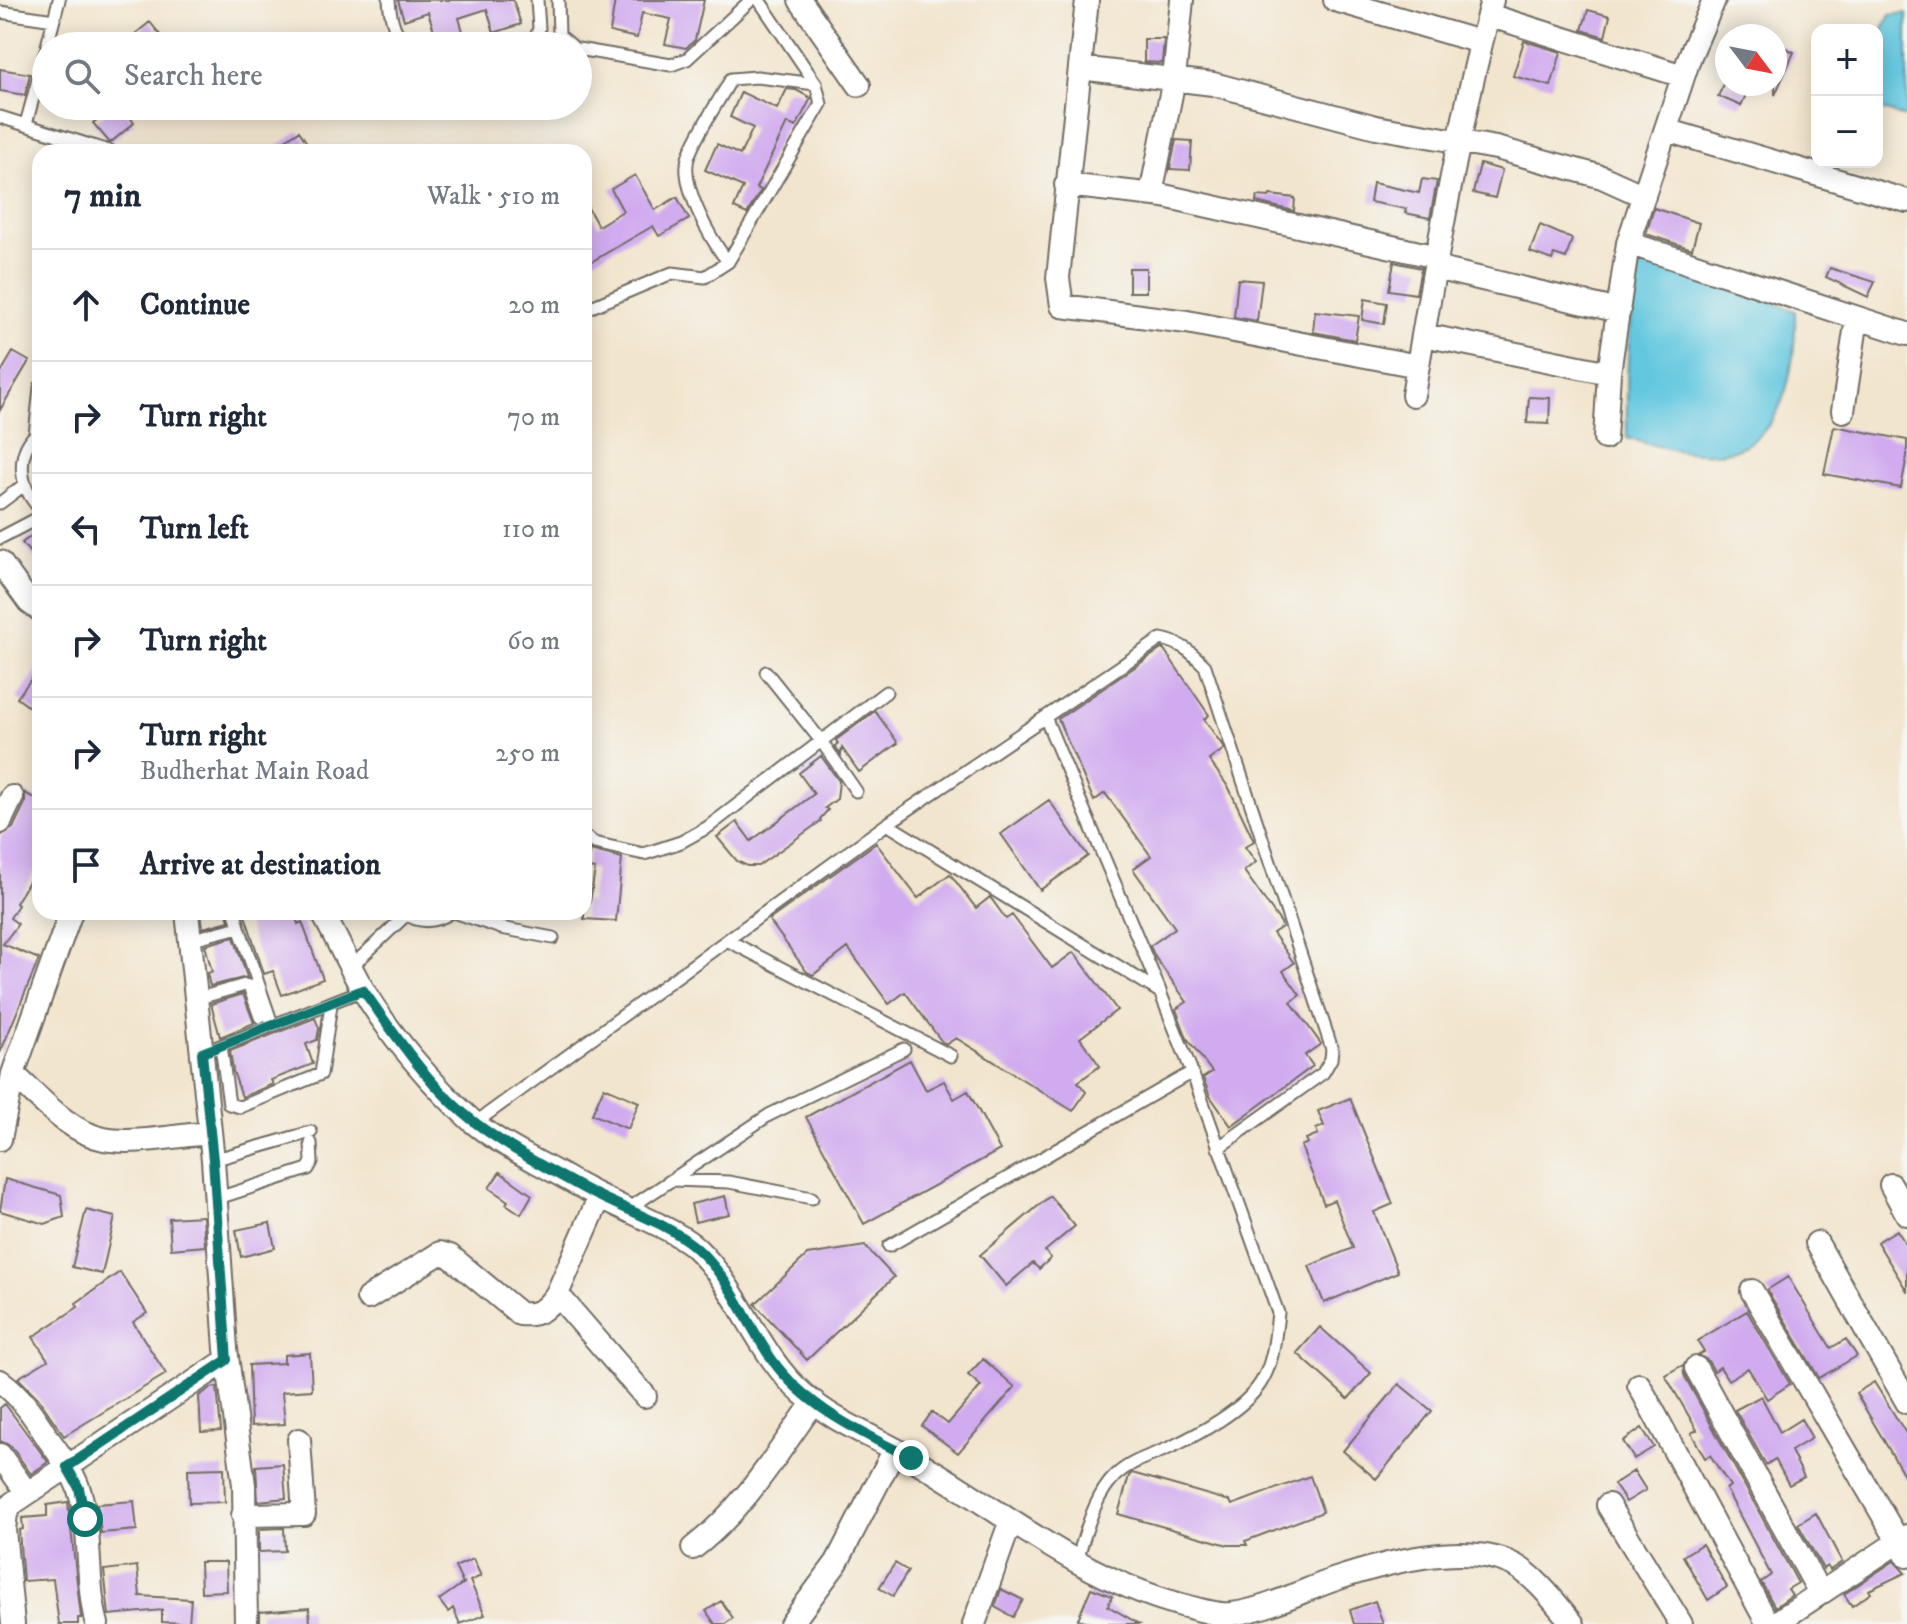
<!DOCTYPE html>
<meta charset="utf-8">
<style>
:root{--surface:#fff;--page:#f2f2f3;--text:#1f2937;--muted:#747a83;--line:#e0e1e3}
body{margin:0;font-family:"IM FELL DW Pica",serif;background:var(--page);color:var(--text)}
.controls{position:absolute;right:24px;top:24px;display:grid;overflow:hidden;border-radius:16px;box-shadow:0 4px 20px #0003}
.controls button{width:72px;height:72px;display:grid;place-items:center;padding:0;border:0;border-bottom:2px solid var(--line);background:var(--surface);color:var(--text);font:40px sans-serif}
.compass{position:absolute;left:1715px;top:24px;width:72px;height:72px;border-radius:50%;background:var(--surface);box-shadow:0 4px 20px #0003;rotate:122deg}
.stop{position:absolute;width:24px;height:24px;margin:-18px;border:6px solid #0f766e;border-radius:50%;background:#fff}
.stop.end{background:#0f766e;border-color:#fff;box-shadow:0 2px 8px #0008}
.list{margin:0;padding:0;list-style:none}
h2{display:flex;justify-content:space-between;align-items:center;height:104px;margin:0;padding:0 32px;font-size:34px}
h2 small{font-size:26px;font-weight:400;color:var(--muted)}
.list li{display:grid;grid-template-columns:52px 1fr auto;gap:24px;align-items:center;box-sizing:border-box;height:112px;padding:0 32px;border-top:2px solid var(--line)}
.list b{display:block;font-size:30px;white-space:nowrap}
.list p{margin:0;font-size:26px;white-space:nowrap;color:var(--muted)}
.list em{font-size:26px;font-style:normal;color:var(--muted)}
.icon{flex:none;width:44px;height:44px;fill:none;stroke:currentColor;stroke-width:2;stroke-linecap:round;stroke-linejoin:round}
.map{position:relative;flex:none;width:1907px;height:1624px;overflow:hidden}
.search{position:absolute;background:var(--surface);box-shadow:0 4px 20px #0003;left:32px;top:32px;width:560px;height:88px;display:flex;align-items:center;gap:20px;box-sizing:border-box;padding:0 28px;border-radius:44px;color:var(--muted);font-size:30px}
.panel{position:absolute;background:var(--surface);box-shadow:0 4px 20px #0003;left:32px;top:144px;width:560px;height:776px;border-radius:24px}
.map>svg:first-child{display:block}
.water{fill:#62c7df;stroke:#467985;stroke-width:2}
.building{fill:#d1abef}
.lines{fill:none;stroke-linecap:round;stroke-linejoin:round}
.service-casing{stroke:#716c64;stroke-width:15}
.minor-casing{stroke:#716c64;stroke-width:26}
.service{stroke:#fff;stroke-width:11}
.minor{stroke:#fff;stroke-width:22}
.route{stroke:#0f766e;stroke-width:10}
</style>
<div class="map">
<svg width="1907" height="1624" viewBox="0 0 1907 1624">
<rect width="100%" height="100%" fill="#f6f6f2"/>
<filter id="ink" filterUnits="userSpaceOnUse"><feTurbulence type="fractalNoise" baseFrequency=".0125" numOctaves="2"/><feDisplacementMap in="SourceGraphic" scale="16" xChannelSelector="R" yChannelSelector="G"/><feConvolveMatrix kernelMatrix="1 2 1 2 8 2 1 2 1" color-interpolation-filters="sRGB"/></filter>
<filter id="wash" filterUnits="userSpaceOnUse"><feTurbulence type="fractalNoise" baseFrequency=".006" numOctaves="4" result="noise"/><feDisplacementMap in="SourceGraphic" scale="32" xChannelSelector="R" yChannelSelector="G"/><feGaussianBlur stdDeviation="1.8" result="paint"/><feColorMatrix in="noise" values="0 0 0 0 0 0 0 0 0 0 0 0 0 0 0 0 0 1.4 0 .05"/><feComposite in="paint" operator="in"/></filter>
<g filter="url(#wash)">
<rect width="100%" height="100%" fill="#f2e5ce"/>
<path class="water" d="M1907,13v105l-30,-10v-68l13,-25z
M1638,261c32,3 63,10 93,22 23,8 41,21 64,28 1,51 -8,131 -71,141 -32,5 -67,-6 -97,-14 -1,-59 1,-119 11,-177z"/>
<g id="blocks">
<path class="building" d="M398,0h115l8,24 -27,9 -7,-24 -28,9 7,24 -13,4h-14l-11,-34 -24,8z
M615,0h89l-9,40 -9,8 -21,-4 6,-25 -29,-6 -5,25 -27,-6z
M1588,10l22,6 -5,21 -23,-7z
M150,22l19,24h-49z
M1144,39h20l-2,24 -18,-1z
M1524,41l37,11 -10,34 -38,-10z
M1775,43l19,9 -19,43z
M0,69l30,5 -5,21 -25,-4z
M1725,82l22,10 -6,14 -23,-10z
M787,89l9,1 15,8 -15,29 -9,-4 -31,65 5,2 -14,24 -13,-6 9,-21 -38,-17 12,-26 23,11 13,-27 -23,-11 11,-25 36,17z
M114,106h24l-10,8 6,9 -24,20 -17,-20z
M299,131l14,21h-45z
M1176,140l16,1 -2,29 -20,-1z
M1480,164l22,6 -7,28 -22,-5z
M635,175l20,35 22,-13 12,22 -30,17 -6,-10 -69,40v-65l14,25 25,-15 -12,-22z
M1422,179l15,2 -7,37 -25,-5 1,-4 -36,-7 3,-19 46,10z
M1270,195l25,3 -1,13 -38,-9 1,-6 12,1z
M1654,208l45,15 -7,26 -46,-15z
M1540,225l32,14 -6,19 -12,-4 -2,6 -22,-8z
M1394,262l27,6 -5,26 -27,-4z
M1129,268h17v24h-17z
M1830,268l45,14 -7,15 -42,-20z
M1238,279l24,2 -5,40 -23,-4z
M1365,299l22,4 -3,21 -22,-4z
M1315,311l44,5 -4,24 -42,-8z
M13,352l16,9 -29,49v-36z
M1529,397l21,1 -1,26 -22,-1z
M1834,426l73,14v16l-6,32 -77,-14z
M40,529v36l-18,-22z
M1163,648l46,67 -5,4 18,26 2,4 -15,11 20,28 25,53 -9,6 11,15 -12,9 37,52 1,4 -9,6 21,30 -11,8 17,24 -9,7 30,42 -16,11 8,11 -82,60 -21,-30 -7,-18 9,-6 -25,-34 -11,-29 11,-7 -32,-45 -5,-11 25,-18 -42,-59 18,-13 -46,-63 -11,8 -36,-82z
M40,667v48l-23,-17z
M875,711l23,32 -39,29 -17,-24 -1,7 -6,-9 3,-2 -2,-4z
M821,756l18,25 -2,18 -12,9 3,2 -8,9 1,2 -63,45h-11l-10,-5 -20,-24 20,-15 14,19 63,-47 -15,-21z
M25,793l15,8v62l-24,40 2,2 -8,13 8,6 -15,20 36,15 -39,94v-217l13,-8 12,-25z
M1049,800l39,56 -48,34 -39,-56z
M876,843l42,55 32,-24 26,34 14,-11 16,22 6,-4 40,53 22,-16 43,58 -37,28 20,28 -22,16 8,10 -13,19 -117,-73 -9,6 -5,-2 -37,-50 -16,12 -41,-56 -35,27 -6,-3 -38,-52z
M590,850l32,8 -6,63 -32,-2v-18l6,1 5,-33 -9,-1z
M201,912h26l2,9 -26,7z
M244,912h50l4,12 4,-2 21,57 -41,16 -9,-24 -9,3z
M234,937l13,40 -37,9 -3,-13 5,-1 -7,-27z
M243,994l11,29 -34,14 -9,-33z
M315,1018l4,10 -2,12 -11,4 7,20 -42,16 2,4 -31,13 -9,-26 -3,-20z
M910,1060l16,30 18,-9 10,18 14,-8 32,59 -136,74 -58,-107z
M604,1087l35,15 -11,27 -36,-15z
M1350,1098l43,106 -19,8 24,60 -74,31 -15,-37 44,-18 -19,-48 -10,4 -23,-58 7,-3 -2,-4 12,-5 -2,-5 8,-3 -6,-15z
M500,1172l32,23 -11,19 -15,-10 2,-3 -19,-13z
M5,1179l56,16 3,22 -19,7 -45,-13z
M725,1196l4,18 -34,8 -4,-18z
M1050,1196l25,30 -30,25 6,7 -12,11 -6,-6 -27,23 -26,-31z
M86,1210l29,7 -13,57 -30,-7z
M203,1216l2,30 -34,3 -2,-31z
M270,1223l5,25 -34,9 -5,-27z
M1897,1230l10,16v45l-30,-49z
M865,1246l29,31 -87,83 -52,-56 52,-49z
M120,1272l27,41 -14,9 33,52 -102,62 -26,-38 -20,-20 30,-18 -15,-23 45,-30 -2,-4z
M1788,1277l43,71 15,-9 11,17 -38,22 -52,-88z
M1747,1311l43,73 -23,15 -19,-31 -20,12 -8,-13 -6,4 -6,-10 -9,-6 5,-3 -7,-11z
M1320,1327l51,46 -23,26 -51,-46z
M310,1353l2,37 -30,2 3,32 -34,2 -2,-61 35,-2v-8z
M983,1359l32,28 -57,66 -36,-27 10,-14 16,12 33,-38 -13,-11z
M1683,1365l1,10 114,208 -10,6 4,6 -17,12 -14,-25 10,-7 -45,-86 4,-3 -20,-31 -5,3 -14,-25 6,-3 -32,-55z
M1874,1382l33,53v45l-51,-87z
M1399,1384l33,27 -56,68 -33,-28z
M217,1387l4,44 -20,1 -2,-36 12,-8z
M1761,1396l19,36 21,-13 11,19 -21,13 13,26 -15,8 -14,-26 -9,6 -31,-55z
M5,1404l43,58 -17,12 -20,-28 -11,-5v-33z
M1642,1428l12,19 -20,12 -11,-18z
M283,1464l3,34 -28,3 -2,-35z
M224,1468l1,34 -36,1 -1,-34z
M1634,1471l12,19 -20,12 -12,-18z
M1132,1473l98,28 2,4 78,-29 13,36 -78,29 2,4h-19l-110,-31 11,-38z
M134,1501l3,29 -36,3 -4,-29z
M68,1502l13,116h-3v6h-19l-6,-45 -30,2 -2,-24 -2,-27 4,-1 -1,-11 25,-2v-11z
M1816,1513l26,49 -12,8 -3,-4 -4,3 -25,-45z
M284,1528l1,23 -26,1v-23z
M1702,1544l25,43 -19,13 -25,-44z
M473,1559l8,17 -11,5 15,34 -25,9 -7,-16 -5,4 -9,-12 26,-18 -2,2 -8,-17z
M1894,1561l11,12 -36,17 2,3 -19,13 -8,-12z
M200,1562h26l1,29 -26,1z
M895,1563l13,8 -15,25 -14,-8z
M137,1566l3,30 51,3 -2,24 -27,-1v-12l-53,5 -5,-45z
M1091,1588l21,8 -4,10 31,18h-48l-13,-5z
M1001,1589l22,11 -10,17 -18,-10z
M721,1601l12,17 -8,6h-10l-9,-13z
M1375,1601l8,23h-29l-4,-14z
M309,1608l1,16h-50v-12z"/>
</g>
</g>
<g filter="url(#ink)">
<use href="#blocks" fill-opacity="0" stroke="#716c64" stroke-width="2"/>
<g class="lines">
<g class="service-casing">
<path id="service" d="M389,0c1,16 6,35 18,46
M558,0l1,35 13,11
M0,12l54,8
M47,46l12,-46
M516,46l20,-8 3,-10 -2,-28
M578,49l93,16 16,-6 64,-59
M0,117l112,35
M26,124l20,-74
M728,262c-17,-22 -50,-79 -39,-107 10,-26 29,-52 42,-76l26,-2 59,7
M584,310l88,-37 33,4 23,-15 93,-158 -5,-20 -57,-84
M40,430c-26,22 -21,57 0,79
M35,435l5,-48
M0,503l24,-18
M0,538l40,-21
M766,672l56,70 34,49
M1045,717l115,274
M887,824l273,168 32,80 86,241c-3,24 -4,50 -18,71 -17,26 -61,50 -89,63 -19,9 -39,13 -55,28 -23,22 -30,58 -40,88
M584,836l10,7 50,11 37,-12 27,-15 178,-135
M235,912l4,15
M403,912c16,12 32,11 49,0
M454,912l47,16 52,10
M189,940l50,-13 31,91
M727,940l224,116
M351,967l55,-52
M196,999l49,-14 4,1 11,31
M221,1046l8,58 11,3 81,-33 10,-69
M202,1053l161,-63
M475,1123l412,-299 274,-185c21,4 30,13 44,27l127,383 -1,10 -8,14 -105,75
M213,1160l98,-28
M672,1180l57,2 83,16
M215,1199l93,-30 4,-7 -1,-19
M628,1209l141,-94 135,-66
M889,1246l303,-174"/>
</g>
<g class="minor-casing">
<path id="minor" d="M800,0l59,85
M1087,0l-29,278 4,28 125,16 231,44
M1335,0l145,42
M1488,15l195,61
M1080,68l133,16 163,43 120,21 106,29 42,19
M1666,130l241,71
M1066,185l98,11 273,61
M1151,194l23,-115 8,-79
M1628,243l279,91
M1435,268l184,43
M1424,335l185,38
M1413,395c22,-132 45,-265 79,-395
M1843,411l14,-93
M1605,438l4,-65 19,-130 62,-187 24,-56
M0,562l29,40 11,8
M0,822l12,-25
M187,912l26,248 13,189 18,136 2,139
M322,912c14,25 26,52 40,76 27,46 71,98 110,133 27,23 63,39 94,57 29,17 60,31 91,46 13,7 29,14 40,25 43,42 61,106 106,145 31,28 72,43 108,64 89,51 166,118 267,146 16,4 38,12 54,10 36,-5 69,-23 104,-35 49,-16 127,-38 176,-15 22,10 45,41 61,60
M13,1074c26,23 55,58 91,65 30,6 75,-4 106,-6
M0,1139l13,-65 58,-162
M1891,1185l16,29
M1817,1243l90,159
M1752,1291l155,265
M557,1294l88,102
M368,1298l72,-45 10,3 70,58c19,2 26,-5 37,-20l43,-98
M1696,1368l124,225
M0,1381c21,15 34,35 47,56 11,16 26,34 32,53 14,43 6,91 18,134
M1639,1385l129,239
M0,1455l27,38
M1608,1505l73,119
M243,1515l61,-1 -5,-74
M693,1548c50,-38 85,-96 121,-146
M13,1624l-9,-94 2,-17 7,-10 214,-143
M791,1624l46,-62 58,-113
M974,1624l36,-101
M1774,1624l133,-88"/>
</g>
<use href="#service" class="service"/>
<use href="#minor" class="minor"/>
</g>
</g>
<g class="lines" filter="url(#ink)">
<path class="route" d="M85,1519l-6,-31 -12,-21 160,-107 -14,-200 -11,-107 161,-63c33,46 68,100 114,134 32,24 69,44 104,63 36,20 81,33 113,59 36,30 53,79 79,115 34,47 88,71 138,97"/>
</g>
</svg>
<div class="controls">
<button>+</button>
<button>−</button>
</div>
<svg class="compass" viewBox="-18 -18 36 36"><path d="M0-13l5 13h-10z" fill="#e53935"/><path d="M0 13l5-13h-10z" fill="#747a83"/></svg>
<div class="stop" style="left:85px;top:1519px"></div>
<div class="stop end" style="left:911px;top:1458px"></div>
<div class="search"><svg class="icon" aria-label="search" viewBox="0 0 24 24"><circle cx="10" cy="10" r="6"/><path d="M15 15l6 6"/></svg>Search here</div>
<section class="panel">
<h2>7 min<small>Walk · 510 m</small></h2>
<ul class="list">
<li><svg class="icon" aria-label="ahead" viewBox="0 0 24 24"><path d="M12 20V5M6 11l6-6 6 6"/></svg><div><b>Continue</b></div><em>20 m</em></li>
<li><svg class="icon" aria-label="right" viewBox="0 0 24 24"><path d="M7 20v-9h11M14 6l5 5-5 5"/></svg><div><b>Turn right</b></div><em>70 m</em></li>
<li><svg class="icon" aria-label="left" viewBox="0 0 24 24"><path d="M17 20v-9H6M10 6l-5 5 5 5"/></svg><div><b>Turn left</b></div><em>110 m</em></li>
<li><svg class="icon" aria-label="right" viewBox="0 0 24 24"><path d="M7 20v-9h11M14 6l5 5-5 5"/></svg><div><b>Turn right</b></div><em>60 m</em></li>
<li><svg class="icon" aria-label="right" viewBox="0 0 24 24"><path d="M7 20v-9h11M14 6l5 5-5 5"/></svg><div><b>Turn right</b><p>Budherhat Main Road</p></div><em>250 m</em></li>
<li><svg class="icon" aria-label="arrive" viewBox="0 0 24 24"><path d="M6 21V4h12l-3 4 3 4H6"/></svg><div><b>Arrive at destination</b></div></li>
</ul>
</section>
</div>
